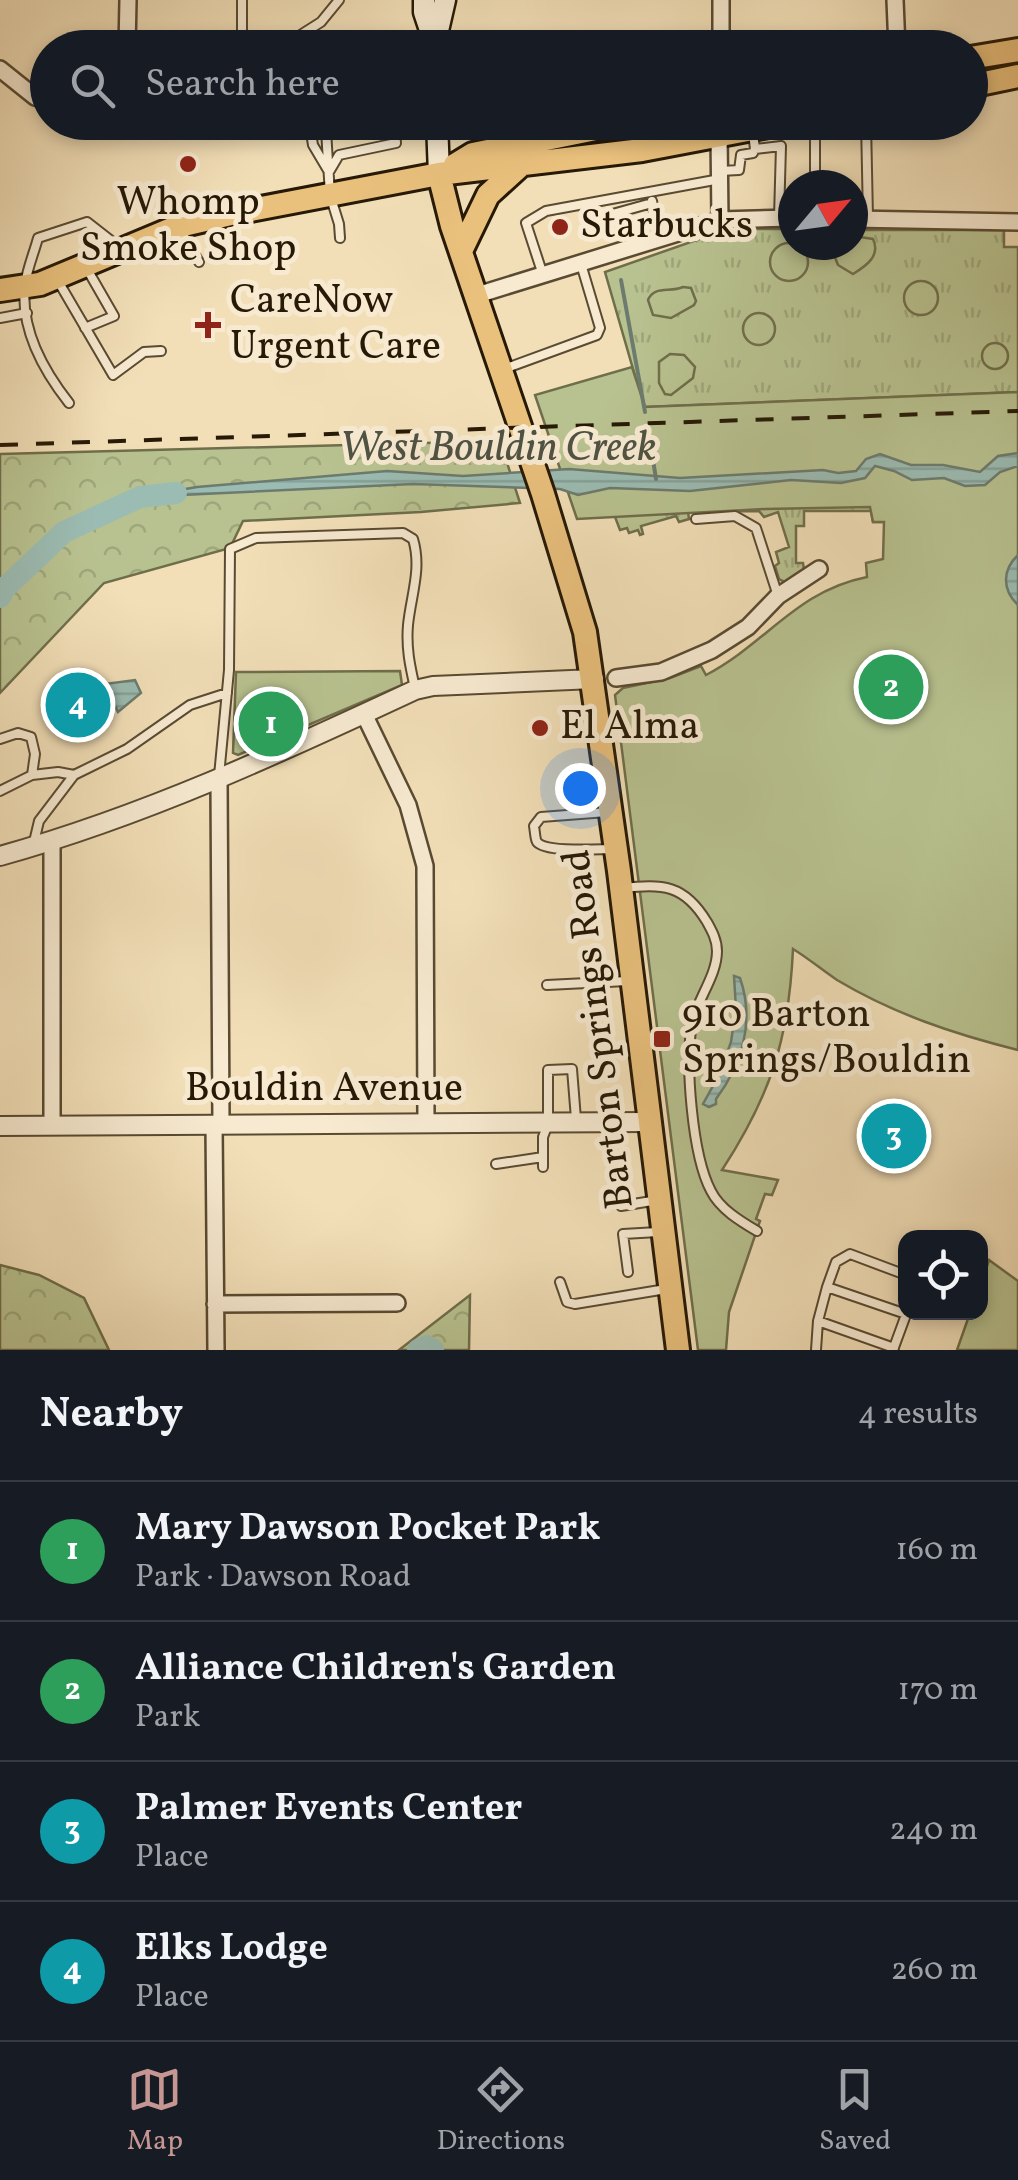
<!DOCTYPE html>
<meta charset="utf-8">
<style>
:root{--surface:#171b24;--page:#20242c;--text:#f1f3f6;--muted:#9ea1a6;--line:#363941;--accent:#c59692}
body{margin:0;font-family:Vollkorn,serif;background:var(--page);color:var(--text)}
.controls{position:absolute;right:30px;bottom:30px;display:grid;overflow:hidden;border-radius:20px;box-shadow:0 5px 15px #0003}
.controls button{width:90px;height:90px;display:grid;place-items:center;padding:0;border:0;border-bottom:2px solid var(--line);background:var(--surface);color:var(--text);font:50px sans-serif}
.compass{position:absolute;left:778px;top:170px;width:90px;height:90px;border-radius:50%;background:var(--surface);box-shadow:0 5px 15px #0003;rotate:61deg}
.you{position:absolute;left:580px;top:788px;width:35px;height:35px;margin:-25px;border:8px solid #fff;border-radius:50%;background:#1a73e8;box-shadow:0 0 0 15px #1a73e833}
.badge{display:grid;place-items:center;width:65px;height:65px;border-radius:50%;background:var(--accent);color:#fff;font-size:32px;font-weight:700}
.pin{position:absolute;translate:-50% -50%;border:5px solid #fff;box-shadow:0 2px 10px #0006}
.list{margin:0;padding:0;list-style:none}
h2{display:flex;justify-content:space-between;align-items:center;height:130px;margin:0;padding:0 40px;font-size:42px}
h2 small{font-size:32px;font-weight:400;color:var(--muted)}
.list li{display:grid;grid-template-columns:65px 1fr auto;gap:30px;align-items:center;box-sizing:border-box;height:140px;padding:0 40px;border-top:2px solid var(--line)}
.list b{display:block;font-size:38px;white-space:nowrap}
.list p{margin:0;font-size:32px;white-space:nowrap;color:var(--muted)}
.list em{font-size:32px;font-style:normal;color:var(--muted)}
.icon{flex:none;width:55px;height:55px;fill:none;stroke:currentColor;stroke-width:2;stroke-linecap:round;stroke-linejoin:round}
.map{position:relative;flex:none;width:1018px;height:1350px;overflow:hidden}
.search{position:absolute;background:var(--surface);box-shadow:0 5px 15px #0003;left:30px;right:30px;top:30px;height:110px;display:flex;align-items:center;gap:25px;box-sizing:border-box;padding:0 35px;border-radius:55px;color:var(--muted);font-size:38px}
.sheet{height:690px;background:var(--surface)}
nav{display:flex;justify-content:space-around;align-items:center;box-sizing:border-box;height:140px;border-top:2px solid var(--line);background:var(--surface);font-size:28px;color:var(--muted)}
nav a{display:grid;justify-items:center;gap:5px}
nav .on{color:var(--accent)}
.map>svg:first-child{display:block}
.grass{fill:url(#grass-tufts);stroke:#6f6e4b;stroke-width:2.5}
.forest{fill:url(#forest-crowns);stroke:#6f6e4b;stroke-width:2.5}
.park{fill:#b8c290;stroke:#6f6e4b;stroke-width:2.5}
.water{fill:url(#water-rules);stroke:#6c7b6e;stroke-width:2.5}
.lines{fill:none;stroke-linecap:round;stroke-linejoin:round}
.stream{stroke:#6c7b6e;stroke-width:4}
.river{stroke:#9bbcb3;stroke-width:22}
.service-casing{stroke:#594a32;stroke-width:12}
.minor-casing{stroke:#594a32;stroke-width:20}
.tertiary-casing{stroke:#594a32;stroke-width:22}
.secondary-casing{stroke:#261906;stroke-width:25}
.primary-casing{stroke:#261906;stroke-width:28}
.service{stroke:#f7ead1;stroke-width:8}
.minor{stroke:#f7ead1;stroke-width:15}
.tertiary{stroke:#f7ead1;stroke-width:18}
.secondary{stroke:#f7ead1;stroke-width:20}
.primary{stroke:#e9c07c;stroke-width:22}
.rail{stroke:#261906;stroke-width:4;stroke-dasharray:18 18;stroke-linecap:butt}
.poi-dot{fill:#8f2418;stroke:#f7ead1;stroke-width:4}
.labels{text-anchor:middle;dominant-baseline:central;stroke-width:10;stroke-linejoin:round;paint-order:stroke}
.poi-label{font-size:40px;fill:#261906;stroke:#f7ead1;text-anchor:start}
.street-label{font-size:40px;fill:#261906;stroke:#f7ead1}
.water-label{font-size:42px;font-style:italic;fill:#4f5243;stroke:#f7ead1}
</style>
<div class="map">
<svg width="1018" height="1350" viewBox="0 0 1018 1350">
<defs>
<pattern id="grass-tufts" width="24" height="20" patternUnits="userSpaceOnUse" patternTransform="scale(2.5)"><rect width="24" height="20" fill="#b8c290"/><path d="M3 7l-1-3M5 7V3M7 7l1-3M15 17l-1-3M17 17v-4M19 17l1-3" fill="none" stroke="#9ea67b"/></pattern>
<pattern id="forest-crowns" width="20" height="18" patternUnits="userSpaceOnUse" patternTransform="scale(2.5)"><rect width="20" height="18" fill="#b8c290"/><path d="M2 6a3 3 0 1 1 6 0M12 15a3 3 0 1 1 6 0" fill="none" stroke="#9ea67b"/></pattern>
<pattern id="water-rules" width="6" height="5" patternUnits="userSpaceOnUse" patternTransform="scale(2.5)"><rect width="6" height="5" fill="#9bbcb3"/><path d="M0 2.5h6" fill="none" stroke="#85a198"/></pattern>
</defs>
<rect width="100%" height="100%" fill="#f2dfb8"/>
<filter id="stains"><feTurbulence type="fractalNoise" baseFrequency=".002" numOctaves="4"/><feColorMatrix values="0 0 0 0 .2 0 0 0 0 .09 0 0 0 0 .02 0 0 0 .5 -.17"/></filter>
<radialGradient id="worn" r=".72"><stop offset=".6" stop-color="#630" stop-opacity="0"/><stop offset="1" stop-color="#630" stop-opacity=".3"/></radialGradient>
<path class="grass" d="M728,229h65v16h60v-15h151v17h14v145l-374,15 -39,-135z
M889,505l-1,17h-15l-2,-11h-67v15h-8v37h7l1,7 -19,12 -6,-3 -4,-13 4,-3 -3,-11 13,-5 -11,-35 -14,5 -5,-6 -71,1 1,7 -10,3 -3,-6 -35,10 2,8 -3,1 -2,-5 -9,3 -2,-5 -7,2 -8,-21z"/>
<path class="forest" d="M500,441l20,62 -99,9 -178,9 -13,27 -126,35 -104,110v-239z
M0,1265l39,10 45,23 25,52h-109z
M470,1295l-1,55h-70z"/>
<path class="park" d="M853,236l20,3c8,17 -7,27 -20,35l-15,-9 -4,-10 4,-10h15z
M770 262a19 19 0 1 1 38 0a19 19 0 1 1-38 0Z
M904 298a17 17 0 1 1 34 0a17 17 0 1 1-34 0Z
M683,287l8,1 5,13 -2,4 -23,13 -18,-3 -5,-15c6,-15 22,-7 35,-13z
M743 329a16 16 0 1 1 32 0a16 16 0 1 1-32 0Z
M982 356a13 13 0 1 1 26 0a13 13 0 1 1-26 0Z
M670,354l14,1 11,12 -2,11 -22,17 -6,-1 -6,-11v-21z
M632,367l13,40 373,-15v658c-64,-16 -124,-36 -181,-70 -15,-10 -29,-22 -44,-31 -4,89 -22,146 -71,221l56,10 -6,15 -7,-1 -9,25 4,2 -31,91 -3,38h-28l-83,-655 8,-7 47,-10 31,-12 5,9c61,-32 90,-84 161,-98l-1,-14 17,-4 1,-37h-11l-3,-15 -105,2 -188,10 -42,-124z
M400,671l2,14 -164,70 -5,-2 3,-81z
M989,1260l29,21v69h-61l13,-37 10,-1 1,-28z"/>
<path class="water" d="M1018,453v13l-18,6 -15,13 -20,1 -21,-8 -32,2 -18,-9 -19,-5 -10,12 -24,5 -50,-3 -101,11 -80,-3 -32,7 -18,-6 -147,-5 -274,13 58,-10 190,-16 76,5 106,-7 111,9 143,-8 15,3 18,-2 10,-12 14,-5 31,11h32l37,7 18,-16z
M1018,555v50c-16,-15 -16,-35 0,-50z
M135,680l6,13 -23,19 -13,-28z
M734,976l6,2c16,46 0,89 -24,121v5l-7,3 -6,-3 16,-29 12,-33 5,-33z"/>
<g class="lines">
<path class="stream" d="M621,280l24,132
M649,434l7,45"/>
<path class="river" d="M0,597l5,-9 59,-56 76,-35 36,-4
M418,1350l9,-4 6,4"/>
<g class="service-casing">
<path id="service" d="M242,0v48
M280,48l41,-26 18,-22
M318,122l-7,11 2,12 16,27 10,-17 57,-12 -2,-21
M521,122l6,16
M815,122v63
M866,122l2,96
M326,130l4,65 9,29 1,14
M753,133l2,16 26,-3 -2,72
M720,171l19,-1 2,-15 12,-2 2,-4
M652,201l9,39
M598,218l54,-15
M181,231l18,31
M543,275l-17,-52 20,-12 174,-32
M58,281l55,94 31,-23 17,-1
M0,318l27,-5
M85,328l29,-12 -27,-47
M504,369l93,-34 3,-7 -19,-64
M69,403c-26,-33 -49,-74 -44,-118 2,-16 9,-32 13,-47l49,-16 32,25
M696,519l39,-3 21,12 22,68
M0,739l18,-6 13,4 4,17 -3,21
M219,776l10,-106 1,-121 26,-11 147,-5 10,6c9,30 -2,56 -5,86 -2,23 2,41 7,63
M0,791l32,-16 26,-3 16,3 53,-26 63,-44 37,-12
M607,812l-66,5 -7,9c1,5 1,13 3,16 9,11 61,7 76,7
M34,842l5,-21 35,-46
M622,888c41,-4 62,-4 85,34 5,9 10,18 10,29 0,25 -20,48 -25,73 -7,39 0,131 19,167 9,18 29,30 46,40
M547,985l80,-4
M496,1164l47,-7
M543,1167v-30l5,-13v-54l24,-1 4,50
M616,1170l5,36 37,-6
M628,1272l-5,-38 35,-2
M906,1275l-56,-21 -14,8 -9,25 79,27
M560,1282l7,20 8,2 91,-15
M818,1321l9,-34
M816,1350l2,-29 76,27
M893,1350l14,-38"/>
</g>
<g class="minor-casing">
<path id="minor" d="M721,0v48
M895,0l2,48
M434,42h287
M127,48l1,-48
M0,69l35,28 13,4
M719,134l1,86
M853,219l165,3
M474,296l246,-76 73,-2
M616,678l45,-6 51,-22 36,-23 30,-31 41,-27
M364,714l44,91 17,61 1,258
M219,780l2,345
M52,1125v-284
M214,1125l2,225
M215,1304l182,-1"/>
</g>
<g class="tertiary-casing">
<path id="tertiary" d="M0,856c144,-40 280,-103 415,-166l18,-4 161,-7
M0,1126l648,-4"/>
</g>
<g class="secondary-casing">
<path id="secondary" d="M424,0v12l10,30
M434,48l11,-48
M437,122l2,52"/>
</g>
<g class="primary-casing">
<path id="primary" d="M970,58l48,-8
M970,86l48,-10
M455,165l18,-11 157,-32
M439,174l13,52 91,268 42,138 34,239 59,479
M461,251l27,-56 33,-30
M0,290l40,-6 139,-58 56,-13 204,-39 203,-24 147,-28"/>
</g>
<use href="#service" class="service"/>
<use href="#minor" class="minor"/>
<use href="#tertiary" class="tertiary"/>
<use href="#secondary" class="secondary"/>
<use href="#primary" class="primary"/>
<path class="rail" d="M0,445l1018,-34"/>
</g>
<g class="poi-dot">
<circle cx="188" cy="164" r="10"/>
<circle cx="560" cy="227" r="10"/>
<path d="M203 310h10v10h10v10h-10v10h-10v-10h-10v-10h10z"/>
<circle cx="540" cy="728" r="10"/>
<rect x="652" y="1029" width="20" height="20" rx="5"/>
</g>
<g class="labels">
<g class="poi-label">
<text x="188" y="204" text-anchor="middle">Whomp<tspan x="188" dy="46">Smoke Shop</tspan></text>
<text x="580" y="227">Starbucks</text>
<text x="230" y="302">CareNow<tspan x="230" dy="46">Urgent Care</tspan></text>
<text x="560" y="728">El Alma</text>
<text x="682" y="1016">910 Barton<tspan x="682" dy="46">Springs/Bouldin</tspan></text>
</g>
<g class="street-label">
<text transform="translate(600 1029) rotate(-97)">Barton Springs Road</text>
<text x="324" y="1090">Bouldin Avenue</text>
</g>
<g class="water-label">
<text x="498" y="449">West Bouldin Creek</text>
</g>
</g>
<rect width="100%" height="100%" filter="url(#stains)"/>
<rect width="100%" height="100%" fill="url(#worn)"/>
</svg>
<div class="controls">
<button><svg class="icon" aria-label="locate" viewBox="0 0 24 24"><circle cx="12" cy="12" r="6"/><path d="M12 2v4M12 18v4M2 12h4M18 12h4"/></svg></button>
</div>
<svg class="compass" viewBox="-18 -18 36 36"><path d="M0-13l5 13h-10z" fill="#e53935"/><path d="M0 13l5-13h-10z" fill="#9ea1a6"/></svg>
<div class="you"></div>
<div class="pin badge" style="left:271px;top:724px;background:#2e9e5b">1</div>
<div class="pin badge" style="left:891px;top:687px;background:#2e9e5b">2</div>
<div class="pin badge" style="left:894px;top:1136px;background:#0f9aa8">3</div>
<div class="pin badge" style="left:78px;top:705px;background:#0f9aa8">4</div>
<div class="search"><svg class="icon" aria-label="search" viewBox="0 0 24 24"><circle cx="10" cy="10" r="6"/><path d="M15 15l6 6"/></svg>Search here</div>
</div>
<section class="sheet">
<h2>Nearby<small>4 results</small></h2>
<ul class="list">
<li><span class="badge" style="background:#2e9e5b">1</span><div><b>Mary Dawson Pocket Park</b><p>Park · Dawson Road</p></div><em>160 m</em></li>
<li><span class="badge" style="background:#2e9e5b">2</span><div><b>Alliance Children's Garden</b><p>Park</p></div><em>170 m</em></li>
<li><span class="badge" style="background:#0f9aa8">3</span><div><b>Palmer Events Center</b><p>Place</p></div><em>240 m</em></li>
<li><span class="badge" style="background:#0f9aa8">4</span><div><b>Elks Lodge</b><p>Place</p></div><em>260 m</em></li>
</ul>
</section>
<nav>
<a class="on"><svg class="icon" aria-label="map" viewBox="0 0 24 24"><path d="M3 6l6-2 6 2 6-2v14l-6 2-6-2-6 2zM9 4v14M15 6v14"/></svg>Map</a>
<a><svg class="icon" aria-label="directions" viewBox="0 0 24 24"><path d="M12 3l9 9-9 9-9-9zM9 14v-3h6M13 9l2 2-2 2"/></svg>Directions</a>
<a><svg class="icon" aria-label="saved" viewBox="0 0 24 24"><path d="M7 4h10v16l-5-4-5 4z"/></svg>Saved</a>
</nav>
